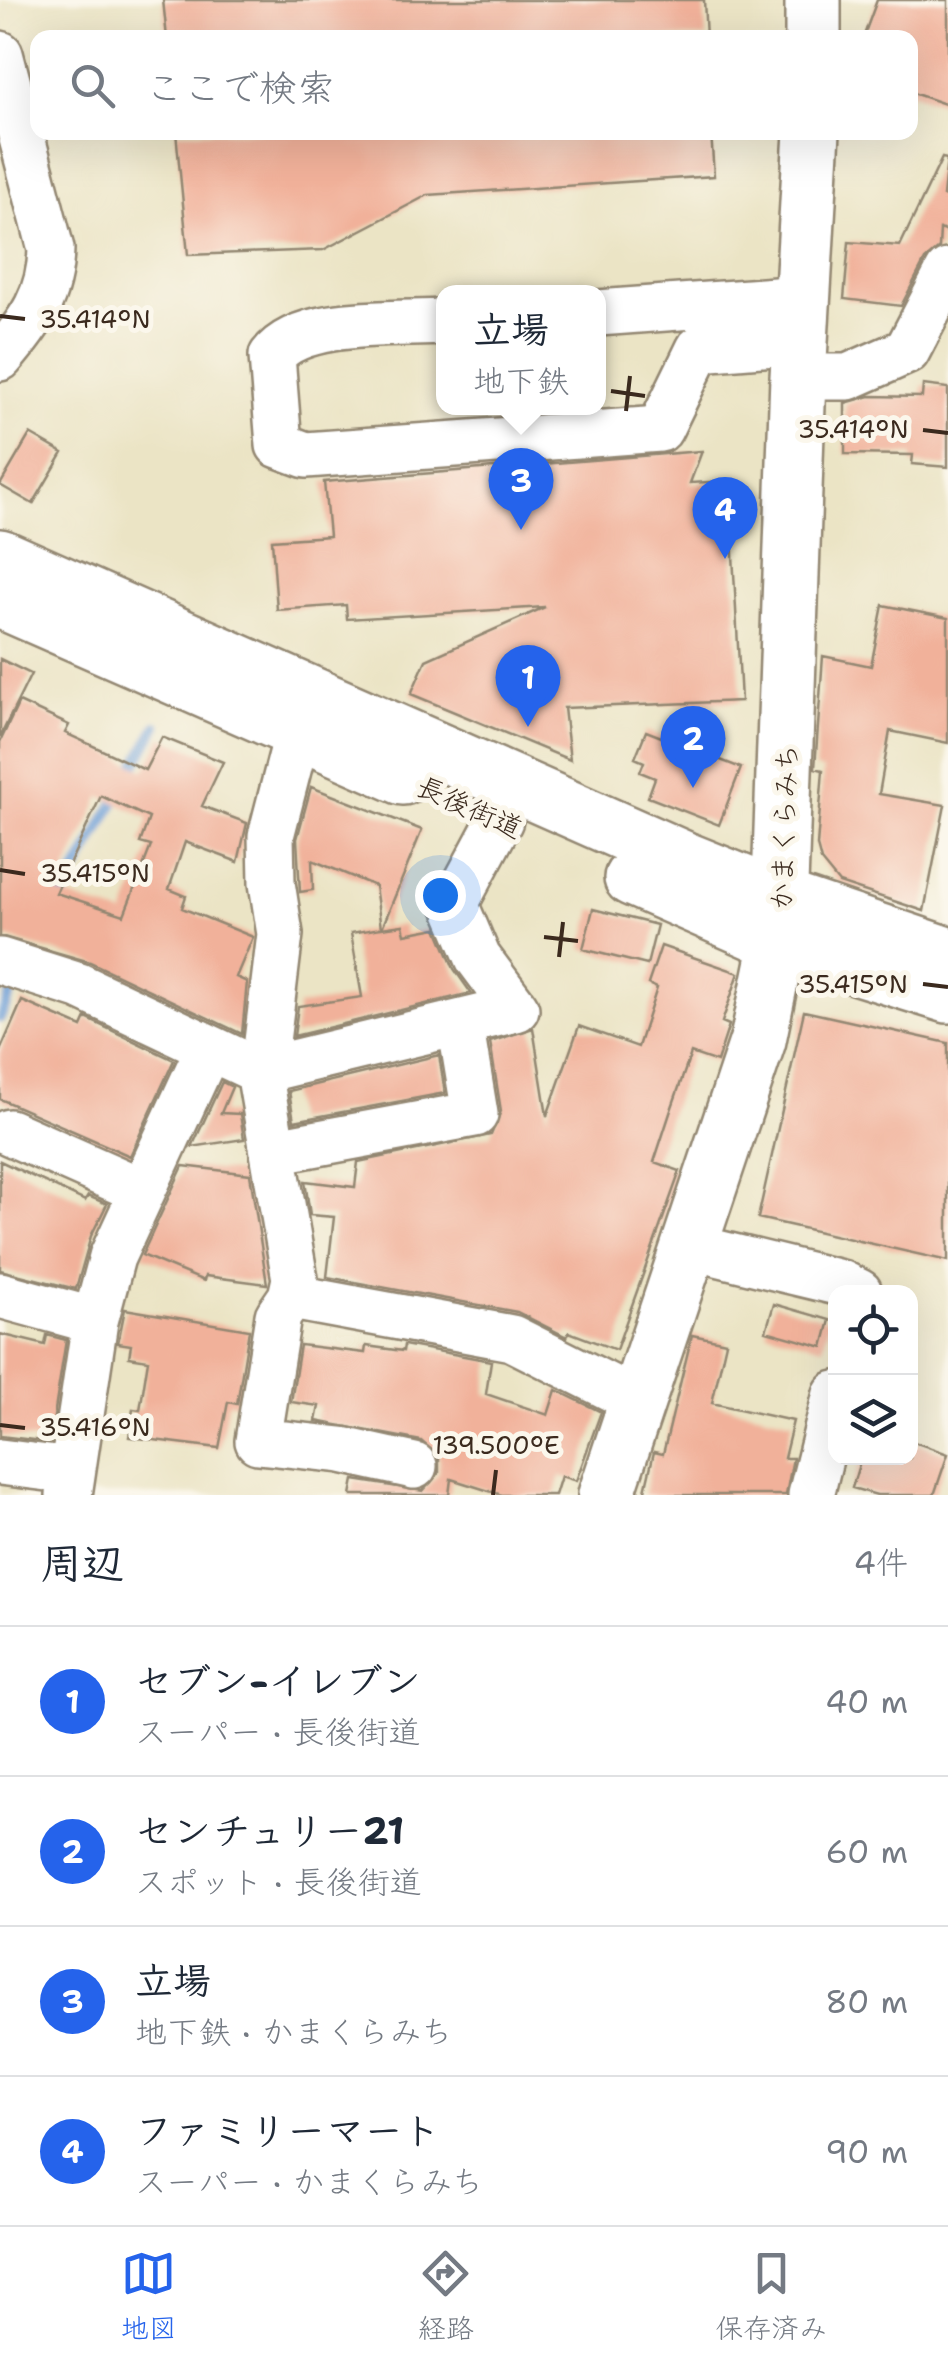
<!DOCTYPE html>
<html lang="ja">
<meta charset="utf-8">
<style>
:root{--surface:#fff;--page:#f2f2f3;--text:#1f2937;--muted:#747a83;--line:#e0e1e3;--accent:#2563eb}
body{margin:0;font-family:"Shantell Sans","Klee One",sans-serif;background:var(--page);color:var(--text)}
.controls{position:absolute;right:30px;bottom:30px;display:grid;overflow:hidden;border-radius:20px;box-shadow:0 10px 40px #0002}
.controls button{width:90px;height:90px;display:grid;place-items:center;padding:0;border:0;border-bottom:2px solid var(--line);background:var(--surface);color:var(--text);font:50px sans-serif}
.you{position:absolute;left:440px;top:895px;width:35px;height:35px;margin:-25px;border:8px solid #fff;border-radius:50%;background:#1a73e8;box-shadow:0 0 0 15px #1a73e833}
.badge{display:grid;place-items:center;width:65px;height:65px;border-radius:50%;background:var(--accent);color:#fff;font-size:32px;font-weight:700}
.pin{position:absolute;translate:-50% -82px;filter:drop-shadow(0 2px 5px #0008)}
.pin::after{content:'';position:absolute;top:52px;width:35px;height:30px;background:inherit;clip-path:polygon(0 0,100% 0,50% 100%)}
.popup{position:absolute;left:436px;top:285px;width:170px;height:130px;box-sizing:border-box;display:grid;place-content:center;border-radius:20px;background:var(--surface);filter:drop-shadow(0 2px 8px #0005);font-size:32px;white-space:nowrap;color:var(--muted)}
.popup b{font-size:38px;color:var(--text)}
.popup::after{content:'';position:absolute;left:50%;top:100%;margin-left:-20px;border:20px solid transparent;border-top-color:var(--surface)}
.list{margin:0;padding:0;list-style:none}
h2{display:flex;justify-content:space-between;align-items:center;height:130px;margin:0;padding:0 40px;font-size:42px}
h2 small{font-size:32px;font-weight:400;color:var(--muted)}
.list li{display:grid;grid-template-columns:65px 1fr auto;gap:30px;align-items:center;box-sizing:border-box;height:150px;padding:0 40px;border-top:2px solid var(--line)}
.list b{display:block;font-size:38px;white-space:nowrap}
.list p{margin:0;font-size:32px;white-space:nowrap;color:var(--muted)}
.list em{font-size:32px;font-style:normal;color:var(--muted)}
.icon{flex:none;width:55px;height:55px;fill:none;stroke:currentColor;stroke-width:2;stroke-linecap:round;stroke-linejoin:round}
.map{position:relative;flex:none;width:948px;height:1495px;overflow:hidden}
.search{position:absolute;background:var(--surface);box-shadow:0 10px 40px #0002;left:30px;right:30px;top:30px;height:110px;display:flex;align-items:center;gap:25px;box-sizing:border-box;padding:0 35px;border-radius:20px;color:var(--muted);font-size:38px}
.sheet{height:730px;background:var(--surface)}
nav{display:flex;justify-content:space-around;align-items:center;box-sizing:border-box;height:140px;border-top:2px solid var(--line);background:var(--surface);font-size:28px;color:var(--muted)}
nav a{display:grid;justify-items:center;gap:5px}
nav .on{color:var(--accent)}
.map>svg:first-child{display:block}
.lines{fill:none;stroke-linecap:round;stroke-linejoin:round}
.stream{stroke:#6b9cd5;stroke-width:10}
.building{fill:#f1b19a;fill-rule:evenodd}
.minor-casing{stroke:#938772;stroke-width:50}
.major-casing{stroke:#938772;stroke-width:60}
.minor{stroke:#fff;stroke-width:45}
.major{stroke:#fff;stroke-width:55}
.ticks{fill:none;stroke:#3b2a1e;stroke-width:4}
.labels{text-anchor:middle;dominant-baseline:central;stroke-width:10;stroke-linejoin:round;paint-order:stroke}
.street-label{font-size:28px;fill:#3b2a1e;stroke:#fbf7ec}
.ticks-label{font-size:25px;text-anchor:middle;fill:#3b2a1e;stroke:#fbf7ec;stroke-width:10;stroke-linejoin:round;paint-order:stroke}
</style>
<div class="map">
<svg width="948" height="1495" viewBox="0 0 948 1495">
<rect width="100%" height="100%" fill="#fbf7ec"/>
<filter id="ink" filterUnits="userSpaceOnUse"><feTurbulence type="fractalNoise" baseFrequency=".01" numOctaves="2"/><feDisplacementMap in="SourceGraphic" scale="20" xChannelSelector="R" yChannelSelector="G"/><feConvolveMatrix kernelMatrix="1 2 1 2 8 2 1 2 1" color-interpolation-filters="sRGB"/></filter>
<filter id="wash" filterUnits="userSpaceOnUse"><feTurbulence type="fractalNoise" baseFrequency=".0048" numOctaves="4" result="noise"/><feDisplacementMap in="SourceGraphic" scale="40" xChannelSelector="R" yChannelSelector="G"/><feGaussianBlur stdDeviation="2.25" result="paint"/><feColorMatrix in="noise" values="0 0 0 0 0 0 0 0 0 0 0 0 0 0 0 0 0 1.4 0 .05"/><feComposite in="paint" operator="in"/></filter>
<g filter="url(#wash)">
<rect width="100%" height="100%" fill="#ebe4c5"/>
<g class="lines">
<path class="stream" d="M130,775l27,-49
M57,906l62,-112
M0,1018l18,-40"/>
</g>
<g id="blocks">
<path class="building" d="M163,0h541l2,38h-539z
M877,0h71v105l-38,-13v-54h-47z
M176,132h535l3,44 -286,19 -105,55 -135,5z
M942,158l5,1 -4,37 5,2v34l-8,-3 -1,19 -14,12 -24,46 -57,-7 5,-57 51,4z
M923,385l25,3v79l-36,-3 1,-9 -68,-1v-51l25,-7 52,1z
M30,434l33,19 -30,51 -33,-19z
M702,451l-12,32 39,-2 12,220 -177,7 6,52 -159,-66 15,-34 119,-53 -198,12 -1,-14 -69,5 -5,-70 57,-4 -5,-54z
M883,605l65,13v125l-58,-12 -11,63 66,11 -21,106 -85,-28 -18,-22 -4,-15 6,-76 -8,-2 8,-112 48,10z
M0,659l31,15 -31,63z
M19,702l50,23 -4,8 80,37 17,-33 61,25 -21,44 45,17 -9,39 -53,-20 -16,47 17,7 -4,12 71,29 -17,40 11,5 -5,52 -152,-72 -90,-26v-194zM101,796l48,22 -9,25 11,3 -27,69 -68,-22z
M646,731l95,37 -22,57 -71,-28 7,-19 -15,-6 4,-10 -9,-4z
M311,787l111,43 -40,98 21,-3 2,9 32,-6 17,41 17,24 -177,43 4,-30 64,-9 -11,-64 30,-5 -6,-42 -63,-26 1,30 -13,2 -3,-53z
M593,909l64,16 -10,40 -64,-16z
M661,946l78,27 -17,49 7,3 -12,37 -26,-9 -21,60 -16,49 26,9 -64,179 -47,-18 -2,5 -50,-25 -190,-35 7,-60 -24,-2 -5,-34 50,6 3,-25 133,-27 10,-24 -11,-69 43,-14 14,88 32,-90 59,21 19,-59 -9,-4z
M22,1001l60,26 4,-9 88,42 -44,96 -130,-57v-48z
M804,1011l144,32v218l-190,-43z
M439,1055l6,38 -151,28 -5,-30z
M222,1082l10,5 -11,26 19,1 4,25 -52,8z
M0,1161l85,40 3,-5 19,8 -16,32 -15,53 -76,-19z
M183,1166l67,8 17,110 -62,-8 -1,5 -62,-26z
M774,1304l56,16 -7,27 -57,-16z
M125,1309l124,21 -12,74 -9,-2 -9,46 -90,-11 4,-28 7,1 8,-50 -19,-3 2,-12 -13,-2z
M0,1334l45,11 2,-10 19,5 -16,102 -50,-6z
M692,1335l34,7 -14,61 81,18 -9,37h9l-7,37h-142l10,-43 9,2z
M300,1345l65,8 1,-7 37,5 1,-6 87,16 -5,33 62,21 8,-25 45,22 -25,69 -15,-5 -6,19h-53l-51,-16 -2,16h-98l3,-15 69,11 16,-18v-16l-18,-16 -105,-20 3,-15 -28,-4z
M914,1442l34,12 -14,41h-57l-25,-7 9,-30h49z"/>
</g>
</g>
<g filter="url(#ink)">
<use href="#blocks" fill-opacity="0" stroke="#938772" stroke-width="2.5"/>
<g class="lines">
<g class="minor-casing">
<path id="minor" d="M0,54l51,195c-1,47 -20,73 -51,109
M598,313l205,-15
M444,322c-47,3 -143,-5 -172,34l7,89 27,10 354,-26 39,-80 101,-8
M798,377h50l59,-26 41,-79
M298,731l-27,105 1,47 8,51 -15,124 -6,13 36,208 -4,18 221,41 123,62
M0,961l79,25 180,85 257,-62 -38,-51 -23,-54 45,-84
M9,1132l133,59
M275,1151l200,-37 -15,-91
M688,1246l153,37 18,9
M0,1295l95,26
M291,1297l-13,19 -20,125 84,9 72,16
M0,1462l72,9
M69,1495l26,-174 17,-64 96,-208
M811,1495l25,-101"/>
</g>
<g class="major-casing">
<path id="major" d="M813,0v38
M0,557l683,302 99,40 166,56
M0,600l403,177
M632,878l146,64 170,53
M606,1495l152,-455 20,-98 20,-565 14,-245"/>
</g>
<use href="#minor" class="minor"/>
<use href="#major" class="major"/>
</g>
</g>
<path class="ticks" d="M0,316l25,3M611,391l34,5M626,411l4,-35M923,430l25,3M0,870l25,4M544,937l34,4M559,957l4,-35M923,984l25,3M0,1425l25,3M493,1495l3,-25"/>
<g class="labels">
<g class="street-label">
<text transform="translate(470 807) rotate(24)">長後街道</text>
<text transform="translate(784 827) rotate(-88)">かまくらみち</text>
</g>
</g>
<g class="ticks-label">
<text x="95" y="328">35.414°N</text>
<text x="853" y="438">35.414°N</text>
<text x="95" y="882">35.415°N</text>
<text x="853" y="993">35.415°N</text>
<text x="95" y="1436">35.416°N</text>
<text x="496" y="1454">139.500°E</text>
</g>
</svg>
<div class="controls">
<button><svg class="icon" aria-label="locate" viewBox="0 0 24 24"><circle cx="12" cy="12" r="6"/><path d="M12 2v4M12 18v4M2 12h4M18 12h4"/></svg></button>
<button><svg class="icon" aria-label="layers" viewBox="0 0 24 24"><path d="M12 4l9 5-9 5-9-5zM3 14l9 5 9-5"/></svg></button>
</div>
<div class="you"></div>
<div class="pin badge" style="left:528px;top:727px">1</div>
<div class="pin badge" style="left:693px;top:788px">2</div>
<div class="pin badge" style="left:521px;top:530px">3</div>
<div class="popup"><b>立場</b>地下鉄</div>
<div class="pin badge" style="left:725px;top:559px">4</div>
<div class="search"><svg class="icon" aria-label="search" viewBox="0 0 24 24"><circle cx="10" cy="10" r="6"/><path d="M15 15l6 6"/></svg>ここで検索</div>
</div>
<section class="sheet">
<h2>周辺<small>4件</small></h2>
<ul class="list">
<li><span class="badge">1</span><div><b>セブン-イレブン</b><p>スーパー · 長後街道</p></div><em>40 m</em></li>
<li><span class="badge">2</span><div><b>センチュリー21</b><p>スポット · 長後街道</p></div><em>60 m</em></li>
<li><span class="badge">3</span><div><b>立場</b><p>地下鉄 · かまくらみち</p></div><em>80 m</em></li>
<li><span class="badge">4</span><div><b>ファミリーマート</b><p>スーパー · かまくらみち</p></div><em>90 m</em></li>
</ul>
</section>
<nav>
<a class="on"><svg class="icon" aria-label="map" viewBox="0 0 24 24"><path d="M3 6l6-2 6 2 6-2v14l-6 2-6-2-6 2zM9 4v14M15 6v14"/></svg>地図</a>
<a><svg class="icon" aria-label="directions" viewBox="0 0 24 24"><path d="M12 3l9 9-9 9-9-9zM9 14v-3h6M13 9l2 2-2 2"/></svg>経路</a>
<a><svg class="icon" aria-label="saved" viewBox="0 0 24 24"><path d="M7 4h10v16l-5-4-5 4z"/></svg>保存済み</a>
</nav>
